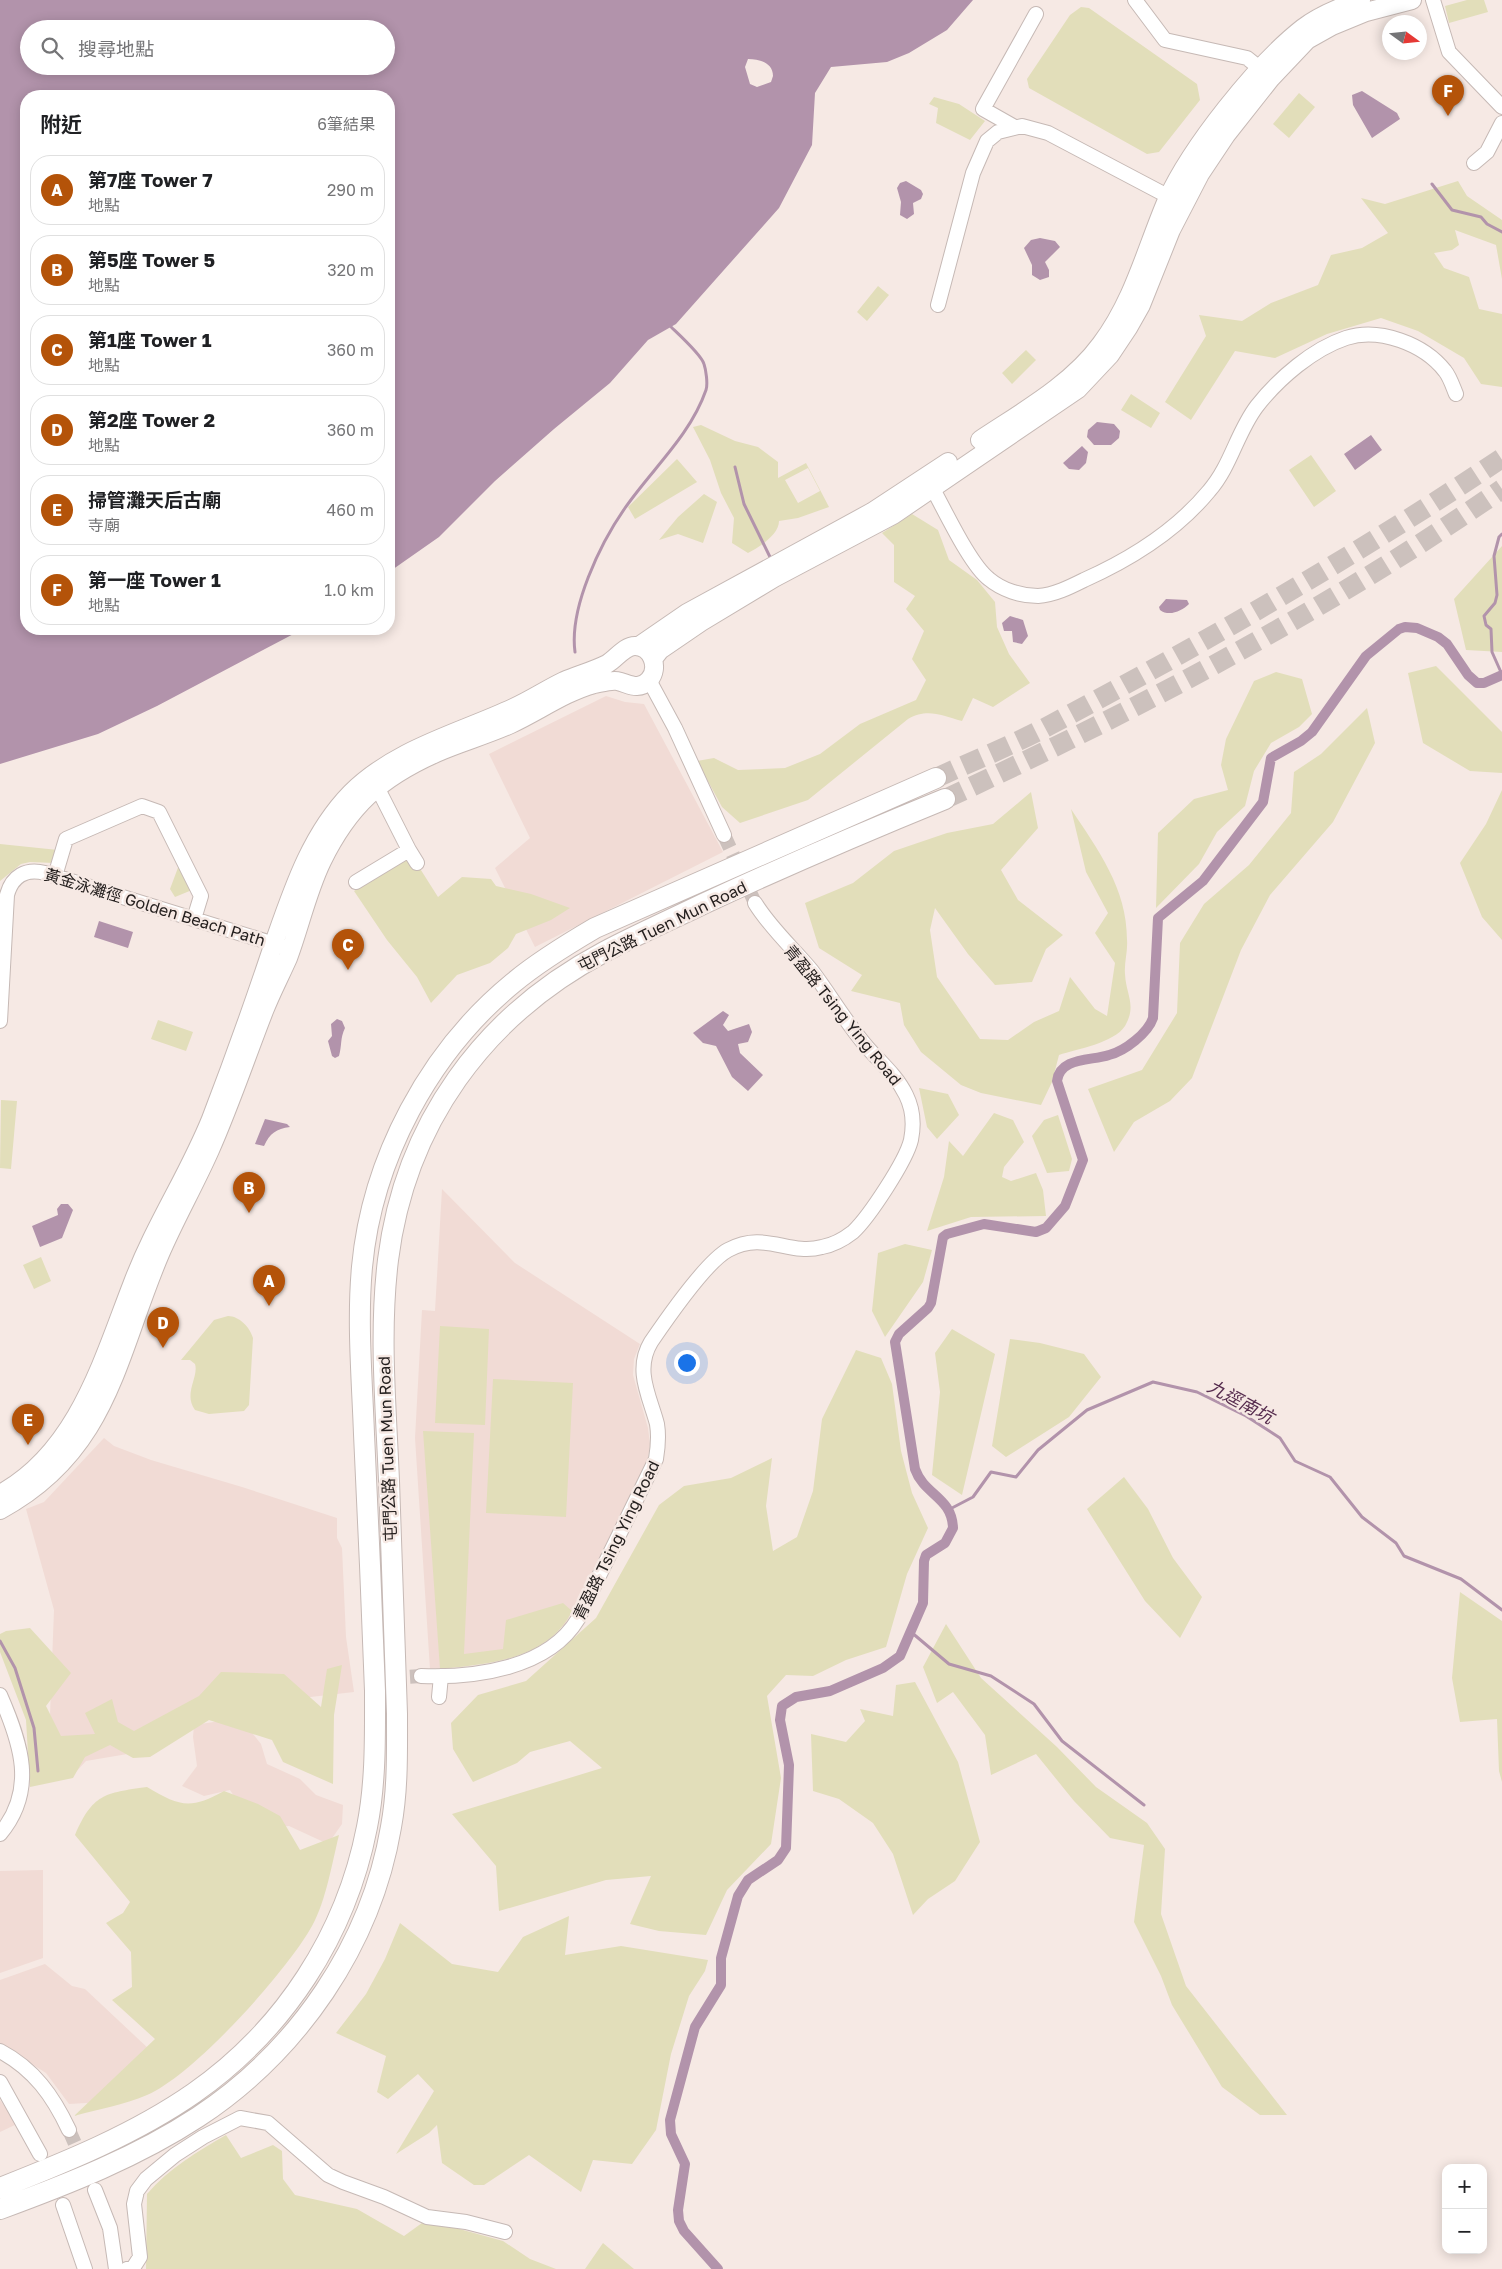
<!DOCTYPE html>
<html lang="zh-TW">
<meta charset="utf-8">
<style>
:root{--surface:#fff;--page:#f6f6f6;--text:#202124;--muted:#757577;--line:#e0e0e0;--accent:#b45309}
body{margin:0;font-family:"Golos Text","Noto Sans TC",sans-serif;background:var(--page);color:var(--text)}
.controls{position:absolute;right:15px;bottom:15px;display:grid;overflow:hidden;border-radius:10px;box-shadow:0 2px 12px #0003}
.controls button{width:45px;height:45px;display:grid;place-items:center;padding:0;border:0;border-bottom:1px solid var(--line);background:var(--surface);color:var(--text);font:25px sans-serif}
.compass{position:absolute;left:1382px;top:15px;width:45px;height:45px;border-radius:50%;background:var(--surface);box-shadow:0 2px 12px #0003;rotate:105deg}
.you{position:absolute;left:686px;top:1362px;width:18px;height:18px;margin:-12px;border:4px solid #fff;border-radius:50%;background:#1a73e8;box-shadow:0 0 0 8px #1a73e833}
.badge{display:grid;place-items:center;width:32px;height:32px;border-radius:50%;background:var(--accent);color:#fff;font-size:16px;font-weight:700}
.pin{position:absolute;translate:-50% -41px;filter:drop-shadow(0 1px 2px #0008)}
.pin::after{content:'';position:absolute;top:26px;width:18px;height:15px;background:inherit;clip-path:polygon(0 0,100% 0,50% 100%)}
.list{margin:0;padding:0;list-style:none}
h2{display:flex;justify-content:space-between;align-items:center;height:65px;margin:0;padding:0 20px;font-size:21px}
h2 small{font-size:16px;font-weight:400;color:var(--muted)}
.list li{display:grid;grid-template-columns:32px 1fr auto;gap:15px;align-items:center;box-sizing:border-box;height:70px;margin:0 10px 10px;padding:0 10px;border:1px solid var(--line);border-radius:20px}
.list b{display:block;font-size:19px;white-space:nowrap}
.list p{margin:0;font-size:16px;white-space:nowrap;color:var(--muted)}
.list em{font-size:16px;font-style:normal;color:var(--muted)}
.icon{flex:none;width:28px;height:28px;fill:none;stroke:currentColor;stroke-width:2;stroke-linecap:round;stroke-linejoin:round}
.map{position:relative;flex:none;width:1502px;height:2269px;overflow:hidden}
.search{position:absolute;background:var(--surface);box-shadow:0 2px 12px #0003;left:20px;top:20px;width:375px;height:55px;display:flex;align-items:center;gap:12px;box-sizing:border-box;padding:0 18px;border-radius:28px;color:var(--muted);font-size:19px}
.panel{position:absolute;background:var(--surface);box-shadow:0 2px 12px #0003;left:20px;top:90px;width:375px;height:545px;border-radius:20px}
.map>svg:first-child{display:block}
.built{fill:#f1dbd5}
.green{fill:#e2deba;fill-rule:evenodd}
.water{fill:#b293ab;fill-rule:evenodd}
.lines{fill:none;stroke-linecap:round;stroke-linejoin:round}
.stream{stroke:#b293ab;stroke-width:3}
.canal{stroke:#b293ab;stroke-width:10}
.minor-tunnel{stroke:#ccc1bd;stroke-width:14;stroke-dasharray:14 7;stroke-linecap:butt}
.highway-tunnel{stroke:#ccc1bd;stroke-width:20;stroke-dasharray:20 10;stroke-linecap:butt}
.minor-casing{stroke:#c6b9b5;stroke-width:16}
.major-casing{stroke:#c6b9b5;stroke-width:20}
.highway-casing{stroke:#c6b9b5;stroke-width:22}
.minor{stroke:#fff;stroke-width:14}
.major{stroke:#fff;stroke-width:18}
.highway{stroke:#fff;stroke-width:20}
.labels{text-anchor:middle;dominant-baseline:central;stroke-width:5;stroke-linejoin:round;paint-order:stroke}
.street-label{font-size:16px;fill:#25201f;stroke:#f6e9e4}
.water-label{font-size:18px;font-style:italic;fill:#562c4e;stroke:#f6e9e4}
</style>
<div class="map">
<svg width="1502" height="2269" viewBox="0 0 1502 2269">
<rect width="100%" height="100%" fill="#f6e9e4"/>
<path class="built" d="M606,696l19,6 19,2 79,148 -188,95 -40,-79 35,-30 -41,-84z
M442,1189l73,74 125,81 -6,15 -1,16 15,53 2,16 -2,14 -5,15 -78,152 -98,41 -37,3 -15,-231 7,-128 13,1z
M104,1438l10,8 37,14 91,27 95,31v20l5,10 4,89 8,55 -113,13h-51l-33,44 -71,12 -13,14 -23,-60 4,-105 -28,-101 18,-7z
M240,1718l21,26 6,20 33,15 16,16 27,10 -1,19 -14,20 -39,-18 -17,1 -27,-14 -15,-23 -26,6 -22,-10 15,-20 -4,-29 1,-12z
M43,1870v88l-43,15v-102z
M45,1964l27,22 13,3 65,61 -47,52 -34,2 -23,-31 -46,-29v-64z
M0,2100l17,24 -17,8z"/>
<path class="green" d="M1467,0h17l4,12 -39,11 -4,-17z
M1081,7l8,1 108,76 3,16 -41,52 -12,2 -118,-66 -2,-9 43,-64z
M1299,93l16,14 -26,31 -16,-14z
M934,97l25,7 26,17 -15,19 -34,-17 2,-15 -9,-4z
M1458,181l9,15 35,24v59l-6,-34 -41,-15 4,15 -7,5 -18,3 10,15 25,9 10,32 23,5v73l-21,-3 -17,-26 -46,-27 -37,-13 -54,16 -52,24 -40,-7 -44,69 -26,-18 41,-66 -7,-21 43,6 29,-18 47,-18 13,-30 31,-7 26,-15 -27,-35 24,6z
M878,286l11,9 -22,26 -10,-9z
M1026,350l10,10 -24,24 -10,-11z
M1131,394l29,19 -9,15 -30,-18z
M701,425l34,16 23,6 20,15v16l28,-15 23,44 -31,11 -19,3c0,14 -20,26 -31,32l-16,-10 2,-25 -13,-25 -11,-33 -17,-33zM808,468l12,23 -22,12 -13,-23z
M1311,455l25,36 -22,16 -25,-37z
M677,459l20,23 -62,37 -7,-12z
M704,494l13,8 -14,41 -25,-9 -19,6 19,-23z
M912,514l26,16 11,30 28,20 18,22 2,25 12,27 21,29 -37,24 -20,-9 -11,23c-21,-6 -35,-13 -54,-2l-100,81 -68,23 -18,-16 -25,-46 17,-3 24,12 47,-2 35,-14 40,-30 56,-24 10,-20 -14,-21 12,-28 -18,-22 9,-13 -21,-14v-37l-12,-12z
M1502,546v106l-36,-2 -12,-51z
M1436,666l66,66v41l-32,-2 -47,-28 -15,-70z
M1276,672l26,7 10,35 -13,13 -28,16 -17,28 -9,35 -28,26 -18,32 -43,44 2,-75 36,-34 34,-9 -7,-25 5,-26 28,-58z
M1367,708l8,35 -42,79 -63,73 -29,55 -49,128 -22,23 -36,21 -20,30 -26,-63 54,-19 35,-57 3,-70 24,-39 45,-39 42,-52 3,-41 27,-18z
M1502,790v150l-20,-23 -22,-54 26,-39z
M1031,792l7,36 -37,42 17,30 45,35 -17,14 -14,33 -37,3 -27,-31 -33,-46 -5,22 7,47 43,62 28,1 26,-18 25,-11 11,-34 25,32 12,7 8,-53 -20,-30 13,-20 -22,-41 -15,-63c27,41 56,79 56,131 1,11 -3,23 -2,34 1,21 12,31 0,52 -11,17 -48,23 -66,29l-7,27 -11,23 -60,-12 -20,-8 -40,-33 -17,-27 -4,-22 -49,-12 11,-16 -43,-27 -14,-45 48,-20 41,-32 53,-18 46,-9z
M0,844l58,6 -4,13 -24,-1 -9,2 -21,17z
M406,858l13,9 19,30 24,-20 29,2 5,7 35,8 39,14 -19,12 -35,14 -8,14 -18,15 -33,12 -26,28 -14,-26 -30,-37 -33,-49z
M179,865l13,25 -17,7 -5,-8z
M158,1020l35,12 -7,19 -35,-12z
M919,1088l29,6 11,21 -22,24 -10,-12z
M1,1100l16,1 -6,68 -11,-1z
M994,1113l19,7 11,22 -20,25 -2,10 9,4 25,-8 7,17 3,26 -75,1 -44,14 17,-54 5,-36 14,15z
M1058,1115l14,44 -3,12 -22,2 -15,-37 12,-16z
M905,1244l27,6 -9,32 -38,55 -13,-26 6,-58z
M41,1257l10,24 -17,8 -11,-24z
M228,1316c11,0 22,11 25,22l-4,67 -5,6 -35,3 -14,-4c-12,-16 4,-33 0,-46l-5,-4h-9l33,-40z
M440,1326l49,3 -4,96 -50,-2z
M952,1329l43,25 -33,141 -30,-20 8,-83 -5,-39z
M1010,1339l30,4 44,11 17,23 -32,40 -63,40 -14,-11z
M856,1350l25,8 11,26 9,67 11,42 16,35 -21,46 -21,73 -40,13 -33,16 -27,-1 -19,21 14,82 -10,66 -44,46 -21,45 -47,-4 -29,-7 21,-48 -45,4 -107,31 -3,-45 -44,-52 150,-46 -32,-27 -40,11 -13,11 -44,19 -20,-33 -2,-26 27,-28 48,-14 70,-63 63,-113 25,-19 47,-8 41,-20 -6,48 7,45 24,-14 16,-46 9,-72z
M493,1379l80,4 -7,134 -80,-4z
M423,1431l51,2 -10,221 39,-5 3,-29 57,-17 9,8c-24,49 -84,53 -132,58z
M1124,1477l24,32 25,49 29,39 -22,41 -35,-37 -58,-92z
M1460,1592l42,29v161l-3,-11 -2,-52 -37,3 -8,-44z
M946,1624l35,54 76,69 39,40 51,36 18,26 -4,65 25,72 101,129h-27l-38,-28 -50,-82 -11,-29 -27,-54 10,-77 -34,-7 -36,-37 -38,-47 -45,21 -6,-40 -32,-43 -16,11 -14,-36z
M30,1628l41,45 -25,33 15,30 34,-2 -10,-21 27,-14 6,23 16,9 65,-35 22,-24 63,2 37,33 6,-38 15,-4 -8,50 -1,69 -50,-22 -11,-22 -63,-20 -59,37 -17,1 -23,-13 -25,12 -12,21 -43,9 -4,-67 -26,-68v-18l6,-3z
M915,1682l43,80 22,80 -25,39 -27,18 -15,16 -20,-61 -20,-31 -34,-24 -26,-8 -2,-57 35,8 19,-21 -5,-12 33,7 3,-31z
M147,1787c32,19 43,23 77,4l34,13 22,12 20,34 39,-15c-7,28 -13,66 -27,91 -25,45 -118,149 -165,169 -23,10 -49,14 -73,21l81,-77 -43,-39 20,-13 -1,-35 -25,-29 17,-10 7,-11 -55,-67c18,-41 29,-42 72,-48z
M569,1916l-4,39 56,-9 87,14 -3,11 -16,25 -18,58 -15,76 -24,34 -39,-4 -12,32 -52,-37 -45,30h-10l-32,-22 -5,-38 -8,8 -33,21 38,-63 -16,-17 -30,25 -11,-7 9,-36 -50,-23 30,-39 19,-35 15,-36 52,41 46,8 25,-35z
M226,2135l15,23 32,-13 9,6 1,28 12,16 62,14 47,27 18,-13 23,2 58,16 27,18 26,10h-410l1,-75c22,-26 50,-42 79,-59z
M603,2243l31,26h-49z"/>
<path class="water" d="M0,0h973l-26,30 -38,23 -22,9 -56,5 -16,26 -3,52 -33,63 -103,116 -28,16 -38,43 -56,46 -59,52 -56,56 -50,35v-476h-363v533h277l-146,77 -59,28 -98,30zM29,29h357v37h-357zM748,59c12,0 25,4 25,17l-2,6 -14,5 -7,-3 -5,-17z
M1362,91l35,22 3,6 -28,19 -19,-33 -1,-10z
M906,181l15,9 2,4 -2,5 -8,4 1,11 -7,5 -7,-4 1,-13 -4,-14 3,-5z
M1040,238l15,3 5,6 -15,15 4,8v7l-9,3 -8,-5v-10l-8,-17 7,-8z
M1097,422l17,2 6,7 -1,7 -8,7h-17l-7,-8 1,-7z
M1371,435l11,15 -27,20 -11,-16z
M1082,446l6,6 -2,11 -7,7 -10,-1 -6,-6z
M1166,599l21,1 2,4c-7,7 -20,13 -29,6l-1,-3z
M1010,616l13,4 5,16 -6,8 -9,-2 -1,-11h-8l-2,-8z
M99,921l34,11 -5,16 -34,-11z
M723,1011l6,4 -6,10 5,6 21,-7 3,8 -4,10 -10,2 2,9 23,22 -15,16 -16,-14 -16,-31 -13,-3 -10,-10z
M337,1019l5,2 3,7c-5,10 -3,18 -6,28l-4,2 -3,-2 -4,-15 4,-5 -1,-12z
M265,1119l22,5 3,3c-14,2 -20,6 -26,19l-9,-2z
M61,1204h7l5,6 -11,28 -22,9 -8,-21 26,-11 -1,-6z"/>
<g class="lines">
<path class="stream" d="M1432,184l20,26 29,7 6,7 15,8
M735,467l9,37 26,53
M575,652c-6,-44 25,-108 50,-144 27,-39 65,-72 81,-118 2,-6 0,-20 -2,-26 -3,-10 -27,-31 -36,-40
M1500,670l-8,-18 -1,-23 -5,-4 -2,-9 11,-13 2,-8 -3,-39 5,-19 3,-3
M950,1509l23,-12 18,-25 25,5 22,-27 49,-40 66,-28 44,10 49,24 34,22 15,23 35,16 32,40 34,26 8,13 57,23 41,31
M911,1632l38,32 42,12 43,28 28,37 82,64
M0,1641l15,27 19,60 4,43"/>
<path class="canal" d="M718,2269l-34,-38 -5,-10 -1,-11 7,-46 -14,-30 -1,-14 25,-93 26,-42v-27l17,-62 10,-16 30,-20 8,-12 3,-83 -9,-45 2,-14 14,-9 34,-6 53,-23 17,-12 23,-53 1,-42 2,-6 19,-12 8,-15c-1,-31 -29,-33 -38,-59l-20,-127 4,-8 29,-26 3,-5 12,-66 4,-3 37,-10 52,8 10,-4 19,-22 18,-46 -26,-79c3,-24 34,-20 52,-26 16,-4 39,-22 44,-37l5,-100 45,-37 60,-79 8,-44 30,-17 11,-9 54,-76 33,-27 6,-2 12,1 21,9 9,7 21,31 9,8h7l18,-8"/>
<path class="minor-tunnel" d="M724,835l31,68
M389,1678l32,-2
M69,2130l23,52"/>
<path class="highway-tunnel" d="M936,778c39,-18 79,-34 116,-54 154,-82 305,-169 450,-266
M945,799c192,-89 383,-189 557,-310"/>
<g class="minor-casing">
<path id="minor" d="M1135,0l30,40 82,18 20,16
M1433,0l16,52 53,55
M1013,126l-30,-17 53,-95
M1474,163l13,-11 15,-29
M938,305l35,-132 14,-32 11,-9 24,-6 26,7 129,68
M928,480c14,24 41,84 61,99 13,11 32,17 49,17 16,-1 32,-9 46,-16 47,-21 92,-49 125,-89 22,-25 28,-59 48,-85 22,-28 56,-57 89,-68 33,-11 78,6 99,33 5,6 8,16 11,23
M649,680l26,48 49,107
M409,850l8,13
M55,876l11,-37 76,-33 17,6 42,84 -7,23
M356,882l53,-32 -36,-71
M0,1021l7,-126c5,-19 19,-27 38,-22l239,74
M421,1676c53,2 127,-7 157,-57l78,-160c2,-12 3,-23 1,-35 -7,-27 -23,-54 -6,-82 15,-22 55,-80 77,-92 37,-20 60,6 94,-3 11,-2 22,-8 31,-15 16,-15 53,-71 58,-92 3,-15 2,-31 -5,-45 -9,-19 -26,-33 -39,-48 -21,-24 -36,-51 -55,-76 -19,-23 -41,-42 -57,-68
M0,1695c21,48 37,95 0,139
M439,1697l2,-21
M0,2051c34,18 53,45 69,79
M0,2082l40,72
M95,2190l15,38 6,41
M63,2205l22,64
M127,2269l6,-1 7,-11 -6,-53 3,-13 9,-12 29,-24 28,-18 37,-19 28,5 60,52 15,7 41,15 43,20 39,5 39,10"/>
</g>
<g class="major-casing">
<path id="major" d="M980,440c42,-28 91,-55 121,-96 33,-44 45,-95 66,-144 24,-53 90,-136 136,-172 17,-13 37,-21 58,-28
M639,646l48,-33 185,-101 76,-50
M653,659l7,-9 41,-28 73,-44 119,-63 185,-126 32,-34 18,-27 13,-23 30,-75 29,-56 26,-39 45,-57 36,-38 25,-14 34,-14 46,-12
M0,1494c77,-42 102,-132 132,-209 22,-59 56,-109 79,-166 22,-57 43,-116 62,-173 19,-54 37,-111 78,-153 44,-44 108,-60 162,-85 18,-8 34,-19 51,-27 14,-6 29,-10 43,-17 9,-5 17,-18 28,-18 17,0 25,22 14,34 -11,12 -21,3 -32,1 -6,-1 -17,2 -23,3 -29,8 -55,27 -83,40 -24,11 -50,18 -75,29 -56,25 -87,53 -114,108 -15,31 -22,65 -34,97 -8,18 -17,35 -24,53 -18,46 -34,94 -54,139 -16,36 -35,69 -50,104 -44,103 -51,197 -160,256"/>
</g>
<g class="highway-casing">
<path id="highway" d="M0,2188c66,-26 135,-54 194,-95 90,-63 152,-158 173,-266 9,-45 8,-91 8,-136 -3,-86 -7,-171 -11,-257 -2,-55 -7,-112 -2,-167 10,-108 67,-215 151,-284 25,-21 53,-38 82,-55l341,-150
M0,2209c68,-25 137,-52 198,-92 100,-66 173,-172 193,-290 7,-38 6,-75 6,-113 -3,-78 -5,-155 -8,-233 -3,-74 -10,-147 -1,-221 17,-136 95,-244 216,-308 32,-17 66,-32 99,-48 80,-37 161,-72 242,-105"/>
</g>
<use href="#minor" class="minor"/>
<use href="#major" class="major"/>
<use href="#highway" class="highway"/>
</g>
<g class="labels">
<g class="street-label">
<text transform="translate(155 907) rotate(17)">黃金泳灘徑 Golden Beach Path</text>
<text transform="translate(662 926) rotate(-26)">屯門公路 Tuen Mun Road</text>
<text transform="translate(843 1015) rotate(51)">青盈路 Tsing Ying Road</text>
<text transform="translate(387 1449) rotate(-92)">屯門公路 Tuen Mun Road</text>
<text transform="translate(616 1540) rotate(-64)">青盈路 Tsing Ying Road</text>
</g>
<g class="water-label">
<text transform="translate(1241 1401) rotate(28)">九逕南坑</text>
</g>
</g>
</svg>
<div class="controls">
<button>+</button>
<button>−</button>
</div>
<svg class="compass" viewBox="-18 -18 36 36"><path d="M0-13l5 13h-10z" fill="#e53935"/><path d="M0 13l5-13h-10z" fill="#757577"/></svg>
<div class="you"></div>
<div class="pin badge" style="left:269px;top:1306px">A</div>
<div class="pin badge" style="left:249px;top:1213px">B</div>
<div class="pin badge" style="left:348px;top:970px">C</div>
<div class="pin badge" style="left:163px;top:1348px">D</div>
<div class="pin badge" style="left:28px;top:1445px">E</div>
<div class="pin badge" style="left:1448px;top:116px">F</div>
<div class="search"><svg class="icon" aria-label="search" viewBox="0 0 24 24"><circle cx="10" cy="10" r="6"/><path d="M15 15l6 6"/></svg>搜尋地點</div>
<section class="panel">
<h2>附近<small>6筆結果</small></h2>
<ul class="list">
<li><span class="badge">A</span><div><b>第7座 Tower 7</b><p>地點</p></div><em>290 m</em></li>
<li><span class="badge">B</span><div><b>第5座 Tower 5</b><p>地點</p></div><em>320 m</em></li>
<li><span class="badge">C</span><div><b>第1座 Tower 1</b><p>地點</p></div><em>360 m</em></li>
<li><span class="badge">D</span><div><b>第2座 Tower 2</b><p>地點</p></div><em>360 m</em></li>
<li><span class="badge">E</span><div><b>掃管灘天后古廟</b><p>寺廟</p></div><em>460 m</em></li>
<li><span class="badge">F</span><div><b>第一座 Tower 1</b><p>地點</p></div><em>1.0 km</em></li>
</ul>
</section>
</div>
